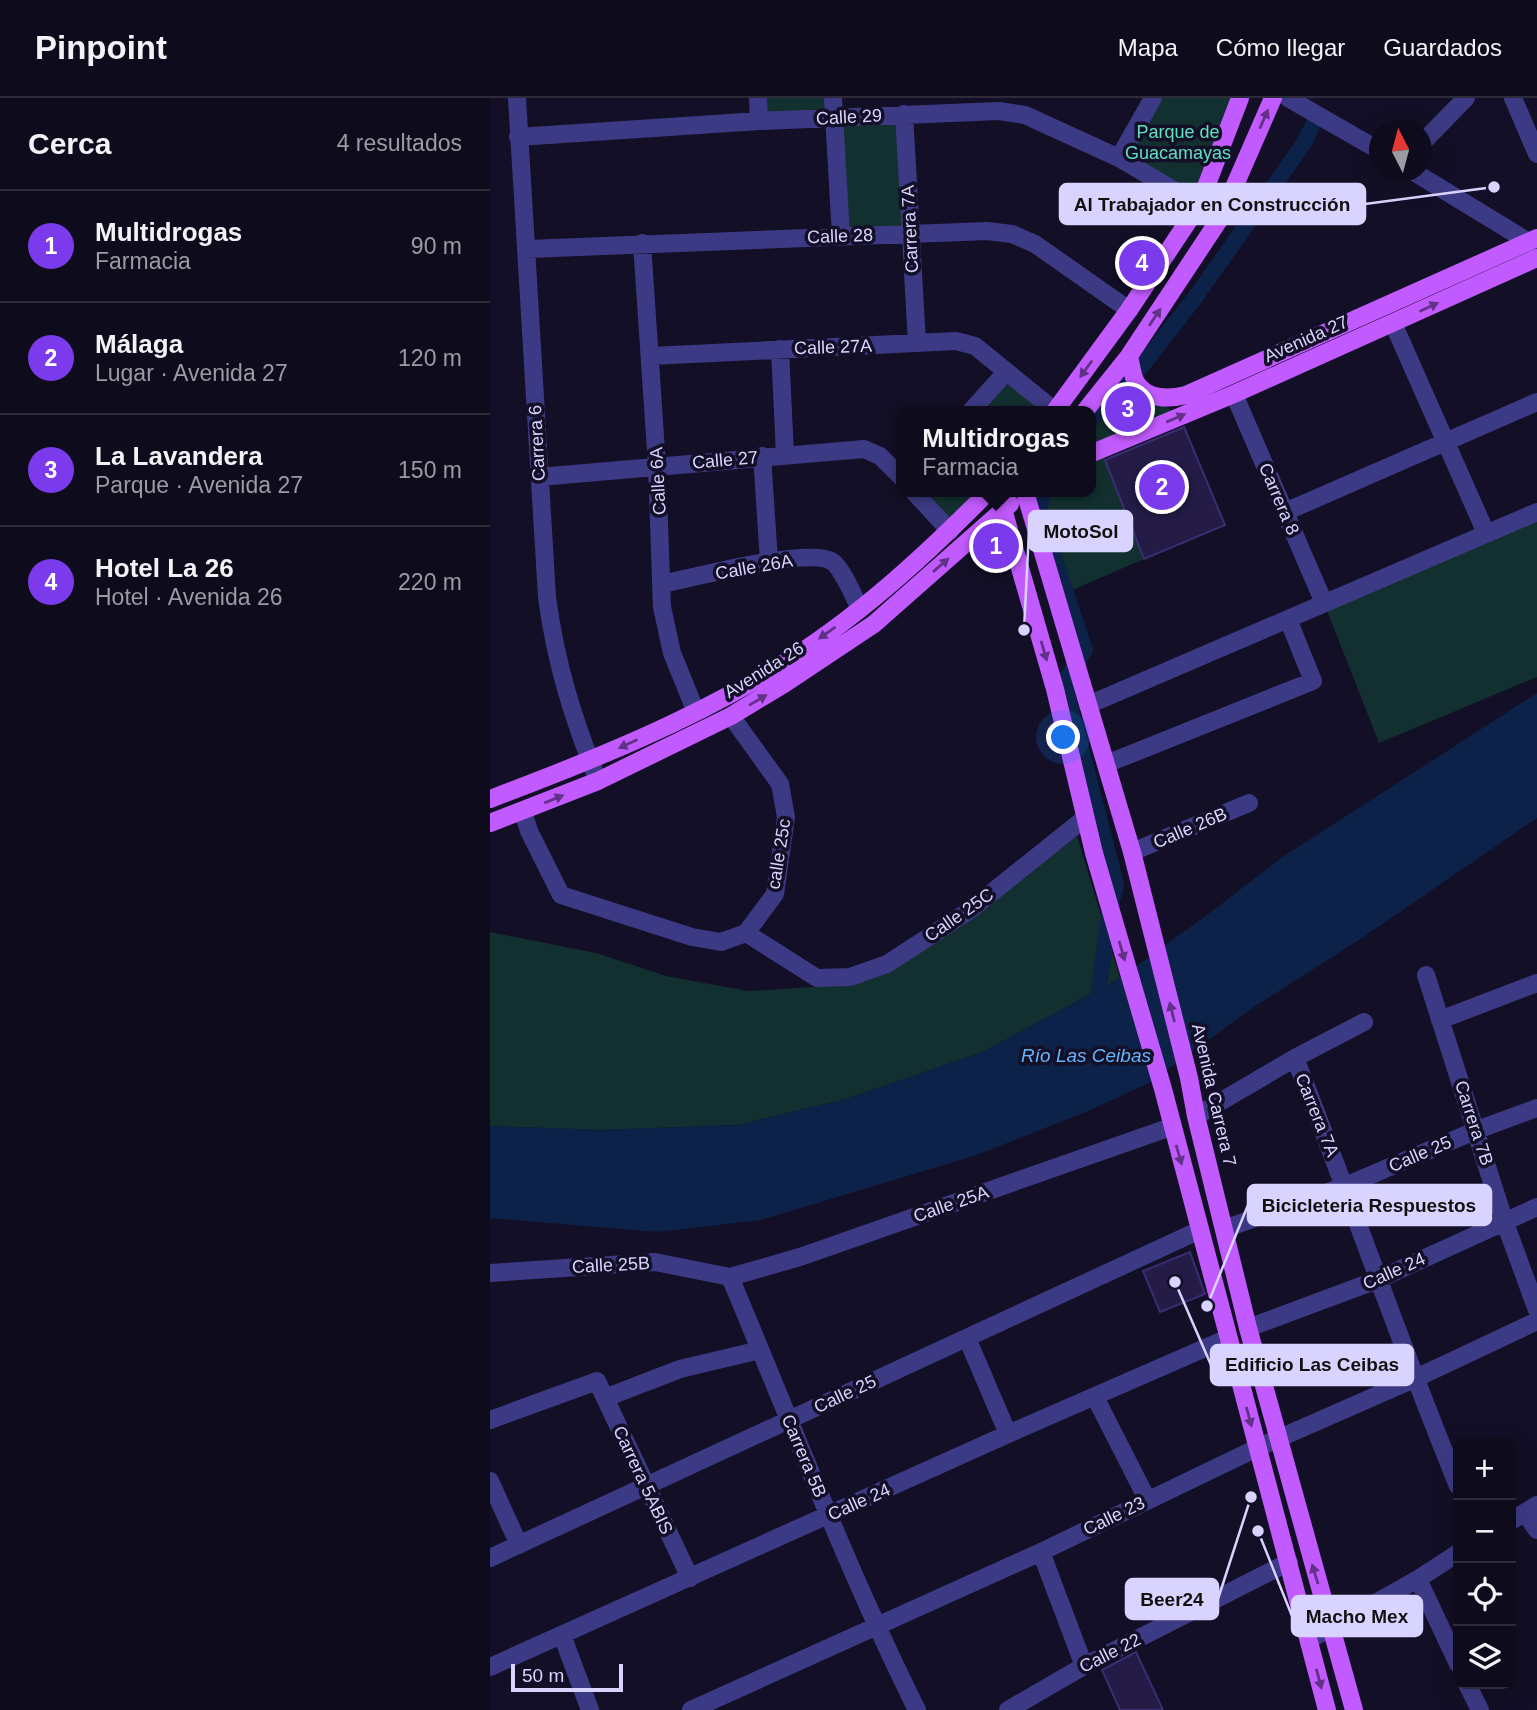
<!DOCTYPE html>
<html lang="es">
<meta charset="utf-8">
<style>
:root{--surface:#0e0b1c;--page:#171425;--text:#f1f3f6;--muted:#9b9ba3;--line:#2e2b3b;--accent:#7c3aed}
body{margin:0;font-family:Helvetica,sans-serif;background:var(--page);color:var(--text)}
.controls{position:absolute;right:21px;bottom:21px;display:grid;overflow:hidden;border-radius:14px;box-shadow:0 7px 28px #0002}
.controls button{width:63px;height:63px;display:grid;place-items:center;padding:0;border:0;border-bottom:2px solid var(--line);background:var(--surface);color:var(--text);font:35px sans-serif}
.compass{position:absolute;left:879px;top:21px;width:63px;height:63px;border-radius:50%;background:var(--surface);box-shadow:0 7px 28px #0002;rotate:354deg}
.scale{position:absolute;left:21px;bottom:18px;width:112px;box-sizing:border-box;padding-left:7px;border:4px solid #d9d4ff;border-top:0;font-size:19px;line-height:24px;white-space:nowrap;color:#d9d4ff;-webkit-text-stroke:5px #130f26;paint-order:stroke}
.you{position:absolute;left:574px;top:640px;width:24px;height:24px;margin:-18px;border:5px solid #fff;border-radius:50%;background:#1a73e8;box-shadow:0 0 0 10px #1a73e833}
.badge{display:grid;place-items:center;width:46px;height:46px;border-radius:50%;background:var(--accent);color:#fff;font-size:23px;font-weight:700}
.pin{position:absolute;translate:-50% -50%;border:4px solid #fff;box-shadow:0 2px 7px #0006}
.popup{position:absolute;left:406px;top:308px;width:200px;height:91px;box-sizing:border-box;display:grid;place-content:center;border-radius:14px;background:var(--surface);filter:drop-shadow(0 2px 5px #0005);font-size:23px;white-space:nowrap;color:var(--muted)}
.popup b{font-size:26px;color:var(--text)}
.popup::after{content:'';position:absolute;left:50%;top:100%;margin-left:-14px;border:14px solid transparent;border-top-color:var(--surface)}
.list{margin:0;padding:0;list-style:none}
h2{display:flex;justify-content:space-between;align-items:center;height:91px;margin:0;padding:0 28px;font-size:30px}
h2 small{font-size:23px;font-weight:400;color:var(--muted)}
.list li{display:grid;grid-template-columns:46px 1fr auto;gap:21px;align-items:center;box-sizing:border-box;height:112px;padding:0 28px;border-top:2px solid var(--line)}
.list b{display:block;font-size:26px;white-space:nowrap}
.list p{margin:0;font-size:23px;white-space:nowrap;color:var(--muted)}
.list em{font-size:23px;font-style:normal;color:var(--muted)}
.icon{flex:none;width:38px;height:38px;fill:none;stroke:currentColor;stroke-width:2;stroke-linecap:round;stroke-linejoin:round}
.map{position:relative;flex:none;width:1047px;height:1612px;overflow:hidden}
header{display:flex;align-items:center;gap:42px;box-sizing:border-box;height:98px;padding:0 35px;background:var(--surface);border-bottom:2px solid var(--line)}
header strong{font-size:33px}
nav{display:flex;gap:38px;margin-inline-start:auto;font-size:24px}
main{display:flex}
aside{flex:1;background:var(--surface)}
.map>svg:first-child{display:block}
.green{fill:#12302f}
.water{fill:#0c2248}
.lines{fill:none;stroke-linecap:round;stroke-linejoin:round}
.canal{stroke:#0c2248;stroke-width:16}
.building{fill:#241b47;stroke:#3b2d73;stroke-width:2}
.minor{stroke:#3d3a85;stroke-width:18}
.major{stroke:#c25bff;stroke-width:18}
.oneway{fill:#623188}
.labels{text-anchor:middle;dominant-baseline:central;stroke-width:7;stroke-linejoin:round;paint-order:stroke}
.street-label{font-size:18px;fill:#d9d4ff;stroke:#130f26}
.park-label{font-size:18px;fill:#5fe0c0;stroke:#130f26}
.water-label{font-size:19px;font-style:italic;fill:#62b6ff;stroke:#130f26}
.leader{fill:none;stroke:#d9d4ff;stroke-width:2.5}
.callout-dot{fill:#d9d4ff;stroke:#130f26;stroke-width:2.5}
.callout{fill:#d9d4ff;stroke:#d9d4ff;stroke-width:2.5}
.callout-label{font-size:19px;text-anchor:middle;font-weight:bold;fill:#111}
</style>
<header>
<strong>Pinpoint</strong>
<nav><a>Mapa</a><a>Cómo llegar</a><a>Guardados</a></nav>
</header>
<main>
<aside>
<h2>Cerca<small>4 resultados</small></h2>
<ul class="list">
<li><span class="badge">1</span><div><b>Multidrogas</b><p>Farmacia</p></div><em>90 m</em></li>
<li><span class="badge">2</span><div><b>Málaga</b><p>Lugar · Avenida 27</p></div><em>120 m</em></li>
<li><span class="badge">3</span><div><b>La Lavandera</b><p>Parque · Avenida 27</p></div><em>150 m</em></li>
<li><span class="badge">4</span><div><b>Hotel La 26</b><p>Hotel · Avenida 26</p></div><em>220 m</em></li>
</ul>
</aside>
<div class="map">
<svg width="1047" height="1612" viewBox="0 0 1047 1612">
<rect width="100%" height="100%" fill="#130f26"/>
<path class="green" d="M268,0h75l1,19 70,-3 6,120 -69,2 -7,-118 -75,3z
M663,0h87l-41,107 -80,-47z
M639,258l6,28 44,32 -78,34 43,109 -88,38 -31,-105h65v-81z
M516,274l49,39h-84z
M424,394h74l-38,39z
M1047,414v165l-158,66 -55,-140z
M587,738l43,142 -137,74 -137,47 -108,26 -137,5 -111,-4v-194l106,21 70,23 82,15 80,-5 42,-9 101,-59z"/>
<path class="water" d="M1047,595v125l-175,120 -108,69 -105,76 -61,28 -111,44 -216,65 -104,12 -167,-14v-92l111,4 137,-5 108,-26 137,-47 137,-74 95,-69 66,-51z"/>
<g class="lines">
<path class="canal" d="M600,322l51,-53 56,-72 107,-152 14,-28 11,6
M553,394l-4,20 46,138 -21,32 52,202 -6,26 -14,99"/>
</g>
<path class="building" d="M694,329l41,98 -81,34 -39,-99z
M700,1154l15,42 -45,18 -17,-41z
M646,1554l27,58h-43l-18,-40z"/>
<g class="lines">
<path class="minor" d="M27,0l30,499c9,68 26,121 51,184
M268,0l1,23
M343,0l8,138
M798,0l92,53
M1023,0l24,56
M414,16l13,229
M28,39l241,-16 240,-10 26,4 94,43 80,47
M932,45l44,-45
M629,60l34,-60
M924,74l123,75
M152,145l15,223 5,141 10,46 24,59
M37,151l460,-18 25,3 23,10 94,66
M903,225l93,210
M290,251l5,106
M161,258l305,-15 19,5 80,65
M744,296l90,209
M481,313l35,-39
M272,358l7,105
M49,379l325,-28 16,7 22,22
M424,394l36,39
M795,414l252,-110
M172,486c30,-6 149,-38 171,-22 10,8 21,35 27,47
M598,607l449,-193
M616,666l207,-83 -25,-62
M33,714l6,19 32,64 131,42 29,5 25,-9 29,-39 11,-77 -6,-33 -49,-68
M642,754l117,-49
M256,835l71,45 33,-1 37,-13 83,-54 115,-92
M936,877l78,245 33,90
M950,922l97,-37
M805,960c56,142 105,286 163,428
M706,1018l99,-58 69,-36
M734,1131l121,-43 132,-56 60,-22
M0,1175l165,-11 75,15 70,-20 371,-130
M240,1179c61,145 117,292 187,433
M758,1230l129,-48 160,-73
M477,1240l41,96
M605,1299l52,102
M115,1300l75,-29 80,-19
M0,1322l107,-39 93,197
M0,1383l29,64
M1035,1415l12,17
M1021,1423l26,-16
M551,1454l43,114
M0,1460l710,-328
M928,1481l40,85
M72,1537l28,75
M819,1542l109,-61 40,-26
M0,1569l518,-233 220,-96
M977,1586l13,26
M201,1612l350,-158 216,-104 157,-69 123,-58
M518,1612l76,-44 205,-104"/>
<path class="major" d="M639,258c2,8 3,21 8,28 11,16 33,15 49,11l351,-157
M565,313l74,-101 70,-105 41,-107
M595,313l44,-55 92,-139 52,-119
M600,356l144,-60 303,-136
M508,394l57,197 39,164 69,236 164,621
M535,394l107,360 57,226 7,38 52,212 106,382
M0,701c98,-37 196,-76 286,-131 78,-47 148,-111 212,-176
M0,725l108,-42 133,-65 53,-32 90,-60 136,-120"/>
</g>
<defs><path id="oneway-solid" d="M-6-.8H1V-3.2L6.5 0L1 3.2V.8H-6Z" transform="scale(1.75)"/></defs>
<g class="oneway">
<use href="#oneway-solid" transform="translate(774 21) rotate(-66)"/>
<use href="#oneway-solid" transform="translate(939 209) rotate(-25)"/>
<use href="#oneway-solid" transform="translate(665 219) rotate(-56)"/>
<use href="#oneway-solid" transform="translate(596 271) rotate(126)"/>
<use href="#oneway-solid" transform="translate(686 320) rotate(-23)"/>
<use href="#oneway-solid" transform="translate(451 467) rotate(-41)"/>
<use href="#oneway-solid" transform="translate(337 535) rotate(145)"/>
<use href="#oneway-solid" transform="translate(554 553) rotate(74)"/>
<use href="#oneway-solid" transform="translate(268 602) rotate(-31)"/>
<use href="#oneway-solid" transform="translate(138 646) rotate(155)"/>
<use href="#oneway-solid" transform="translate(64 701) rotate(-22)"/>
<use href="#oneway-solid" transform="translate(632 853) rotate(74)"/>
<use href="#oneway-solid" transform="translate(682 914) rotate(-104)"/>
<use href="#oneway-solid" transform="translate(689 1057) rotate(74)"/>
<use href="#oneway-solid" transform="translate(759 1319) rotate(75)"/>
<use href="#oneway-solid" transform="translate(825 1476) rotate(-107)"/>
<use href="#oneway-solid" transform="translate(829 1581) rotate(75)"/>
</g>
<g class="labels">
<g class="street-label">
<text transform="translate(359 19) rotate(-3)">Calle 29</text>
<text transform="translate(420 131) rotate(-93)">Carrera 7A</text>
<text transform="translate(350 138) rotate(-2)">Calle 28</text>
<text transform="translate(816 241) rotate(-24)">Avenida 27</text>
<text transform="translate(343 249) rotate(-2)">Calle 27A</text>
<text transform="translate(47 345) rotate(-93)">Carrera 6</text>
<text transform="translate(235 362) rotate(-5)">Calle 27</text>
<text transform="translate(168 383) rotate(-93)">Calle 6A</text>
<text transform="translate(789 401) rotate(67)">Carrera 8</text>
<text transform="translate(264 469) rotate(-10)">Calle 26A</text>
<text transform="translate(274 572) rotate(-32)">Avenida 26</text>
<text transform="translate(700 730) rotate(-23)">Calle 26B</text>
<text transform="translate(289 756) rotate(-81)">calle 25c</text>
<text transform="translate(469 817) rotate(-35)">Calle 25C</text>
<text transform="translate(724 997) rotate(77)">Avenida Carrera 7</text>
<text transform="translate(827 1017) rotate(68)">Carrera 7A</text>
<text transform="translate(984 1025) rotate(72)">Carrera 7B</text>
<text transform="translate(930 1056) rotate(-23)">Calle 25</text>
<text transform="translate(461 1106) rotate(-19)">Calle 25A</text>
<text transform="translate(121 1167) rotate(-3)">Calle 25B</text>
<text transform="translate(904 1173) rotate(-24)">Calle 24</text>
<text transform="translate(355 1296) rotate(-25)">Calle 25</text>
<text transform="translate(314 1358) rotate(67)">Carrera 5B</text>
<text transform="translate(153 1382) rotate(65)">Carrera 5ABIS</text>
<text transform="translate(369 1404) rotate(-24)">Calle 24</text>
<text transform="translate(624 1418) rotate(-26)">Calle 23</text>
<text transform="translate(620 1555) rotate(-27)">Calle 22</text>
</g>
<g class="park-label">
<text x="688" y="34">Parque de<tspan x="688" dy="21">Guacamayas</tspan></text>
</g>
<g class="water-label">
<text x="596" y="957">Río Las Ceibas</text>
</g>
</g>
<path class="leader" d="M1004 89L875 106M534 532L539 433M717 1208L758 1107M685 1184L721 1267M761 1399L728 1501M768 1433L802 1518"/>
<g class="callout-dot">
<circle cx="1004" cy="89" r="7"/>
<circle cx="534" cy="532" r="7"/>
<circle cx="717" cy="1208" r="7"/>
<circle cx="685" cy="1184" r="7"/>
<circle cx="761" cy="1399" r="7"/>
<circle cx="768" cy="1433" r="7"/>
</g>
<g class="callout">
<rect x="570" y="86" width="305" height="40" rx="7"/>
<rect x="539" y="413" width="103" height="40" rx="7"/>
<rect x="758" y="1087" width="243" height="40" rx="7"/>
<rect x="721" y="1247" width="202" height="40" rx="7"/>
<rect x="636" y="1481" width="92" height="40" rx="7"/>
<rect x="802" y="1498" width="130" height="40" rx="7"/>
</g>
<g class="callout-label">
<text x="722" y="113">Al Trabajador en Construcción</text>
<text x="591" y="440">MotoSol</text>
<text x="879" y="1114">Bicicleteria Respuestos</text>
<text x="822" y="1273">Edificio Las Ceibas</text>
<text x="682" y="1508">Beer24</text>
<text x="867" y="1525">Macho Mex</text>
</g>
</svg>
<div class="controls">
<button>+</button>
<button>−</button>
<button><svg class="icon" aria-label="locate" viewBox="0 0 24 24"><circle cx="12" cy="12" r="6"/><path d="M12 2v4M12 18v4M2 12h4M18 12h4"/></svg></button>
<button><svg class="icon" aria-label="layers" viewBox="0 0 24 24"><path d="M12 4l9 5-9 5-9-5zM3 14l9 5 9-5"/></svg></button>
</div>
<svg class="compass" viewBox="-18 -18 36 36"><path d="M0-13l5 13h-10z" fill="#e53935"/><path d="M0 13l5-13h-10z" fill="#9b9ba3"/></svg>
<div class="scale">50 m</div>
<div class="you"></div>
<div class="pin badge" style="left:506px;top:448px">1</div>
<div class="popup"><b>Multidrogas</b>Farmacia</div>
<div class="pin badge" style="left:672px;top:389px">2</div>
<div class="pin badge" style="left:638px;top:311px">3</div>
<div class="pin badge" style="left:652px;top:165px">4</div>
</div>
</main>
